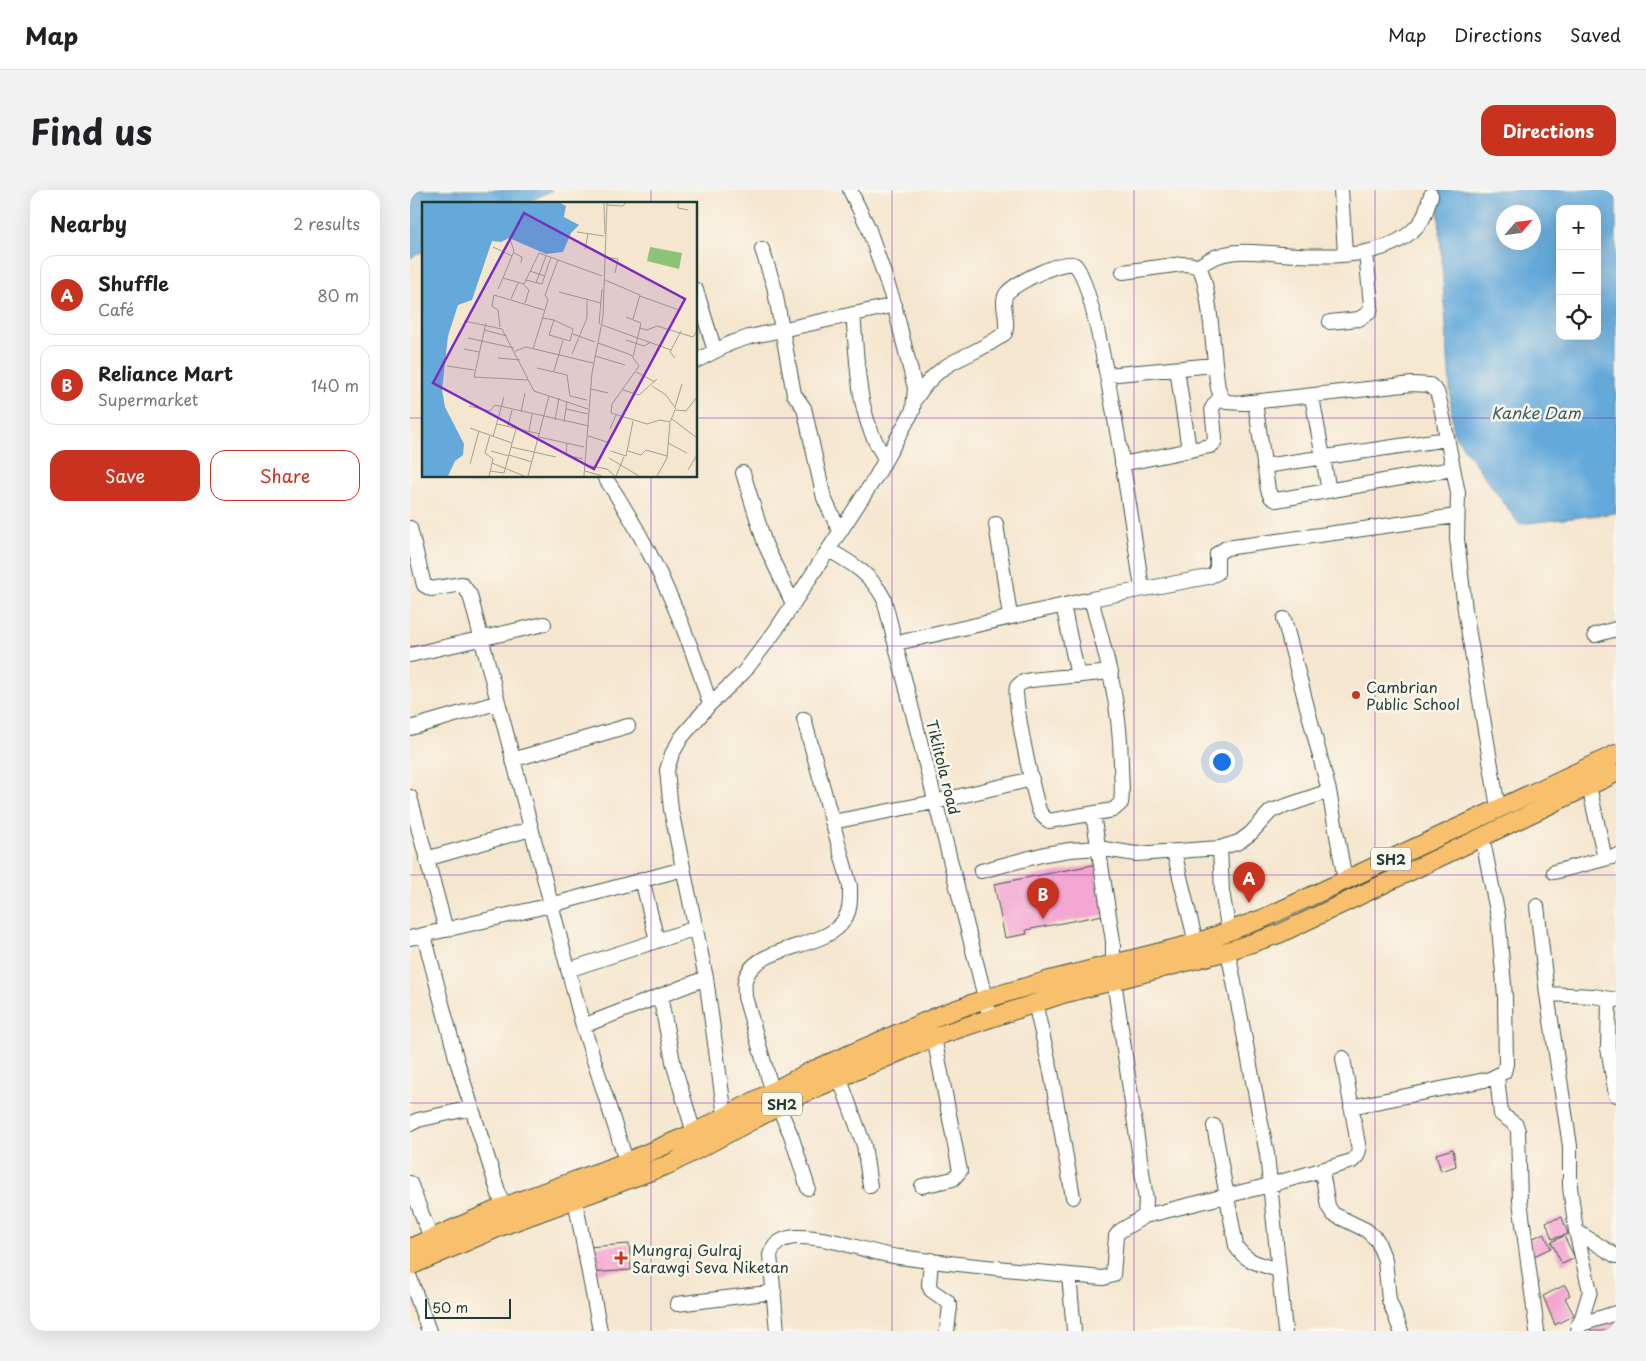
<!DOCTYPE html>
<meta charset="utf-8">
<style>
:root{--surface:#fff;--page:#f2f2f2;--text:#202124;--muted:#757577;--line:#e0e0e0;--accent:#c8321e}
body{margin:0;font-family:"Playpen Sans",sans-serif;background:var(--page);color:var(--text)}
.controls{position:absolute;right:15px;top:15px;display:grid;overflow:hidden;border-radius:10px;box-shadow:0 5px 20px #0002}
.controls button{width:45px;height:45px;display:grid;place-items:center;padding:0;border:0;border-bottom:1px solid var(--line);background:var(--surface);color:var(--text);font:25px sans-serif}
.compass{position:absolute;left:1086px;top:15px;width:45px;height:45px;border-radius:50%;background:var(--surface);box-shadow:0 5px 20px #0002;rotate:62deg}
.scale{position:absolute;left:15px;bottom:12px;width:86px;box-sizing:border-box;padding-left:5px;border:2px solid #1f3d34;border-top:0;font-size:14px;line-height:18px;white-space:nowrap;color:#1f3d34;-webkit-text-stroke:4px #fbf7ec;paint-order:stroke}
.you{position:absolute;left:811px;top:571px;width:18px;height:18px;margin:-12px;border:4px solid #fff;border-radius:50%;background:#1a73e8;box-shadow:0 0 0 8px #1a73e833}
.badge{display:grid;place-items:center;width:32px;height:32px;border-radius:50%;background:var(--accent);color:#fff;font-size:16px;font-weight:700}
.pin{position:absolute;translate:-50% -41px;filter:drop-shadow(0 1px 2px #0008)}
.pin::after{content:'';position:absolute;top:26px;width:18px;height:15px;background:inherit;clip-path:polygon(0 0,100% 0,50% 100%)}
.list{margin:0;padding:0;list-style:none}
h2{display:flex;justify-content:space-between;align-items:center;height:65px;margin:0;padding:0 20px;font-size:21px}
h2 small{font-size:16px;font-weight:400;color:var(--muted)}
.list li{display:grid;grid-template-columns:32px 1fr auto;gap:15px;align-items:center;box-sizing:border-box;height:80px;margin:0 10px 10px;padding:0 10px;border:1px solid var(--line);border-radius:15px}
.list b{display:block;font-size:19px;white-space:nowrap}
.list p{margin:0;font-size:16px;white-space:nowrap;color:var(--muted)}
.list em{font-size:16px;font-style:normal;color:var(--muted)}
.actions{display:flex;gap:10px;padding:15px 20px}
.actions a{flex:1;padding:11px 0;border:1px solid var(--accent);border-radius:15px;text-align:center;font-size:18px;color:var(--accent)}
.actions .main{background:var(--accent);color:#fff}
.icon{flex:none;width:28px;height:28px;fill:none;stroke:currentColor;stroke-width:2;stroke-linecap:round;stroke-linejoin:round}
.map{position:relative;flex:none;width:1206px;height:1141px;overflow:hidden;border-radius:15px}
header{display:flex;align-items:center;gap:30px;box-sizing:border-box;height:70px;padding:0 25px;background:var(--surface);border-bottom:1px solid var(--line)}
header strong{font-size:24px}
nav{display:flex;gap:28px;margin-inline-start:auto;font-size:18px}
.intro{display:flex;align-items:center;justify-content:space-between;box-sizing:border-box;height:120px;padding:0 30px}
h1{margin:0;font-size:35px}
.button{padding:12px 22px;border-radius:15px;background:var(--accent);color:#fff;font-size:18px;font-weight:700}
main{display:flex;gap:30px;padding:0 30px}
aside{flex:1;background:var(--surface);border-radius:15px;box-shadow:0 5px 20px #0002}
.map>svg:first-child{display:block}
.water{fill:#64a9da;stroke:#427387;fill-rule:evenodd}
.building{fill:#f3a6d1}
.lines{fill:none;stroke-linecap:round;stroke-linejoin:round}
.minor-casing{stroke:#3f564b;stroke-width:16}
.major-casing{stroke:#3f564b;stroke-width:20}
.minor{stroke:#fff;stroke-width:14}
.major{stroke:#f8bf6c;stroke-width:18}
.grid{fill:none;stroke:#7b2cbf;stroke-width:1;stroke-opacity:0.55}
.poi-dot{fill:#c8321e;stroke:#fbf7ec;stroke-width:2}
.labels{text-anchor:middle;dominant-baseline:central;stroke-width:5;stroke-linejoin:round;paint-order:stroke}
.shield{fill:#fbf7ec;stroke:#61756b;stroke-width:1}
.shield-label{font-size:14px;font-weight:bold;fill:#1f3d34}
.poi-label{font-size:15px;fill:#1f3d34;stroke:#fbf7ec;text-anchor:start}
.street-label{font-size:15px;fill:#1f3d34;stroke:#fbf7ec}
.water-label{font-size:16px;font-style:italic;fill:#345d66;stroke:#fbf7ec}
.inset-road{fill:none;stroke:#9fa291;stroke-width:1}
.view{fill:#7b2cbf;fill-opacity:0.15;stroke:#7b2cbf;stroke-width:2.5}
.inset-edge{fill:none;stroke:#1f3d34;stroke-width:2.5}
</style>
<header>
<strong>Map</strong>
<nav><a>Map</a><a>Directions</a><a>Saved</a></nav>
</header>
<div class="intro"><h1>Find us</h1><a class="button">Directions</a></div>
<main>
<aside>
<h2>Nearby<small>2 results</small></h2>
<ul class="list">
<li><span class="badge">A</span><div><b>Shuffle</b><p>Café</p></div><em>80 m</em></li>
<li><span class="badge">B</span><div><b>Reliance Mart</b><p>Supermarket</p></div><em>140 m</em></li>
</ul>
<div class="actions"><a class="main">Save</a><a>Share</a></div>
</aside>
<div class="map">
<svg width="1206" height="1141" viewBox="0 0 1206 1141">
<rect width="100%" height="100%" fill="#fbf7ec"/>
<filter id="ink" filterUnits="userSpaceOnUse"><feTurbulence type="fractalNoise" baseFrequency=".02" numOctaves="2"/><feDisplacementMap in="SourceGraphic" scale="10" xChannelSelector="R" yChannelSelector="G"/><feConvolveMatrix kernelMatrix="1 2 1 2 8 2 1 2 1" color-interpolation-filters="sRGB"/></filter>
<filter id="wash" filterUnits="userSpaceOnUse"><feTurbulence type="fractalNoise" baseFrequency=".0096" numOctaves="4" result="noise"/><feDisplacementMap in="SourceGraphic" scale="20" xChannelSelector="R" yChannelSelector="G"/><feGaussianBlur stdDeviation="1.12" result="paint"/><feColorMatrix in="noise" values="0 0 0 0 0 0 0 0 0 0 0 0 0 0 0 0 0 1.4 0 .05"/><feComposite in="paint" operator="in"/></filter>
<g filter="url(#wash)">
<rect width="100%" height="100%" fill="#f5e6cf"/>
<path class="water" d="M0,0h143l-29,14h-100v47l-14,7z
M1027,0h179v323l-97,11 -66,-91zM1150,19h37v127h-37zM1094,22h30v30h-30z"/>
<g id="blocks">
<path class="building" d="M688,674l10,50 -82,16 1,4 -22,4 -11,-54z
M1043,959l3,17 -15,5 -5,-17z
M1152,1027l6,17 -16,5 -6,-17z
M1134,1043l7,15 -17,8 -7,-15z
M1154,1046l11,22 -13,6 -11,-22z
M219,1054l2,26 -42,3 -2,-26z
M1155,1095l5,10 -5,3 9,17 -19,10 -12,-29z
M1206,1127v14h-25l-1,-6z"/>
</g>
</g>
<g filter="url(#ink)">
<use href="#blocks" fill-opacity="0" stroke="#3f564b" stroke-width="1"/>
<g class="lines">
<g class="minor-casing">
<path id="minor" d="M931,0l4,63
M352,59l12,37 20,108 10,14 20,90 16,34
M788,77c30,-24 64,-13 100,-12 40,2 98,2 124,-35 4,-6 6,-17 9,-25
M713,82l59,-8c7,0 14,0 18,6 10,14 14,95 18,118l3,8 5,6 17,1 169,-19 18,1 7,7 3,10 18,91 -1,46 8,71 33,198
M286,100l19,61
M443,124c5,49 3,104 33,145
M920,132l29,-3 11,-7 1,-7 -5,-53
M286,171l35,-18 18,-6 146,-32
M767,179l12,81
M697,185l107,-10
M902,207l17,94
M506,208c27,-43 55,-38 89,-65 5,-13 -6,-31 2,-40 8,-10 58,-35 68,-28 23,18 60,279 67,323
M845,212l13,88 3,7 5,3 176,-31
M712,274l88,-18 4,-3 1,-5 -3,-30 9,-12
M854,276l183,-27
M333,283l22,71 28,60
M194,286c48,71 81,147 106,228
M586,334l14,92
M0,338l14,57 7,4 31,-5 8,11 113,431 46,144
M419,360c24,14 42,24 55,49l106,418
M681,409c16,59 29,103 30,165 0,13 2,26 0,39l-8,7 -64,11c-5,-3 -8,-6 -10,-11 -5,-16 -27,-113 -22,-123 3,-5 9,-6 14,-7l80,-8
M653,415l15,71
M874,429l45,172 16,89
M1185,445l21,-6
M487,453l194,-44 117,-22 9,-4v-19l9,-6 230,-32
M0,465l134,-31
M0,538l86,-25
M102,570l116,-34
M1179,596l16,73
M0,607l36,133
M683,624l20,127v23
M422,632l103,-20 97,-23
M810,658l2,43 7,41
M764,662l22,91
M16,669l105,-30
M571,681l64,-17 25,-4 28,-2 38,6 84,-6 19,-6 12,-9 20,-22 58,-20
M1144,682l62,-16
M232,689l15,62
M1127,716l10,88 23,152v41l6,44 14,60 -12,40
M14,745l33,126 46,146
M0,748l141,-33 132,-36
M818,761l39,203 18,177
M158,780l128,-42
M1137,804l47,2 22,4
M250,806l14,70 20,67
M1199,809l-1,49 8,47
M625,813l16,69 22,125
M173,836l123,-48
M1087,886l4,38 15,11 2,6 2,70 17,130
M429,887l25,68 6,41
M362,900l-27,-93c0,-5 -1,-11 0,-16 7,-37 82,-31 99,-61 7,-10 6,-21 6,-34l-46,-167
M368,916l13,29 17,53
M941,917l139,-28 14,-7 2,-8 -1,-67 -7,-81 -16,-80
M315,926l-19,-138 -35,-168 -4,-40 5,-16 9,-16 29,-34 34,-32 32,-42 101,-155 36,-65 2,-22 -22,-88 -25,-73 -18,-37
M0,934l8,-4 53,-12
M804,936l22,120c9,16 26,19 43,24
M912,981l6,35 5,8 33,16 11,10 8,20 4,40 12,31
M0,993l21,55
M512,996l31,-7 7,-8 -26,-134
M165,1009l25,132
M735,1026l125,-31 82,-24 5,-5 2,-6 -16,-92
M1166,1041l40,25
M521,1070l-2,25 2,5 16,11 3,5 -3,25
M659,1085l5,56
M0,1088l19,53
M267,1114l97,-12
M1168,1135l38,-12
M367,1141l-7,-76c4,-12 12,-17 26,-18 35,-1 68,15 103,20 68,9 136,15 204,21l10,-3 3,-39 4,-5 25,-15 1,-17 -32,-219"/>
</g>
<g class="major-casing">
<path id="major" d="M0,1058l93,-41 123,-45 68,-29 117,-62 127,-55 47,-17 61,-18 150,-38 66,-24 354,-165
M0,1076l92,-40 168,-62 132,-70 132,-57 129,-43 165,-43 51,-17 337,-161"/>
</g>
<use href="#minor" class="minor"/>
<use href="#major" class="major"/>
</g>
</g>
<path class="grid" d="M241,0v14M482,0v1141M724,0v1141M965,0v1141M0,228h14M286,228h920M241,286v855M0,456h1206M0,685h1206M0,913h1206"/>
<g class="poi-dot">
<circle cx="946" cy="505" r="5"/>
<path d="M208.5 1060.5h5v5h5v5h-5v5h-5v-5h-5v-5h5z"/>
</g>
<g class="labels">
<g class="shield">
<rect x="961" y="657.5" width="40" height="23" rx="4"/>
<rect x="352" y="902.5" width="40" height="23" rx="4"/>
</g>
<g class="shield-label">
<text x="981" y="669">SH2</text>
<text x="372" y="914">SH2</text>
</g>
<g class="poi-label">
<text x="956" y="496">Cambrian<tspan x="956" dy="17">Public School</tspan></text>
<text x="222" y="1059">Mungraj Gulraj<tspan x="222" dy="17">Sarawgi Seva Niketan</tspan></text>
</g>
<g class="street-label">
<text transform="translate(534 577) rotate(76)">Tiklitola road</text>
</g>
<g class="water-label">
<text x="1126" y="222">Kanke Dam</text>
</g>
</g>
<g transform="translate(12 12)">
<rect width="275" height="275" fill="#f5e6cf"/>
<path d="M228,45l32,6 -3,16 -32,-8z" fill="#8cc376"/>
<path d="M0,1h138l6,3 -2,11 15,8 -8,8 -8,19 -17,2 -37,-16 -8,4 -9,-1 -20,59 -14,5 -10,31 -6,54 3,17 19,37 -1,11 -8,6 -7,15h-26z" fill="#64a9da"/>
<path class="inset-road" d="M182,1l1,31M256,1v5l10,2M185,3l16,1 2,-3M155,30l27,4M71,45l19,9M163,47l3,-15M92,51l8,4 -1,6M184,55l12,2 -3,14M108,69l15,5M81,76l11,-27 -4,-12M104,78l16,4 9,-27M183,78l35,15 -7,24M114,81l10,-27M101,82l6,6 -4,13M76,87l5,-11 21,6 15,-31 63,23M137,90l42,11M218,94l39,14M89,97l7,-16M204,115l15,6 -8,34M120,116l12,2 4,2 15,7 -3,12 -21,-6 5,-15M42,119l38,8 32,62 54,18M64,121l-12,54 54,3M177,122l3,-35M180,123l69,25M78,125l-2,-17 -6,-4 2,-11 50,15M218,126l7,2 10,-4 36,11 4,-6M62,128l23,6M151,132l22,8M46,136l46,10M204,138l18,6 7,-4M176,141l33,12 8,11 -27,38 -1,9 36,11 13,-4 10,2 5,-12 11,1 11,-14M42,147l15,3M111,147l15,-49 -3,-5 13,-35M93,149l11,-4 67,16M150,152l15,-36v-19M173,154l30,9M76,156l22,2M253,156l-5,-6 11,-21M25,164l27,4M115,166l30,7 3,21 17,4M132,169l9,-31M214,170l19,10M230,184l14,9 10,14M169,187l17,4M201,188l16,5 18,-16M47,204l21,5 5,-6 94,21M253,205l7,-23M144,207l22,5M99,210l4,-19M250,217l25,19M133,218l4,-22M142,220l3,-21M75,222l43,10M86,224l4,-16M48,226l42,15M188,227l6,-14M107,229l3,-17M166,234l22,7M71,235l11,-40M117,235l45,10M246,241l19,10M145,242l-1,11 17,4M89,245l45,10M69,249l18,5M189,249l15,5 7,-35M206,249l13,4 5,-5 21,6M87,253l23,7M187,256l30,18M70,261l32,13M48,262l9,-33M163,263l22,4 8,7M266,268l9,-15M68,269l14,2 12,-44M163,269l17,5M67,274l4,-17 -8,-6 5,-18M106,274l21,-80M162,274l8,-103 11,-56 4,-114M194,274l8,-19M235,274l10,-18 3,-35"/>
<path class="view" d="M102,11l161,86 -91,170 -161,-86z"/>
<rect width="275" height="275" class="inset-edge"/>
</g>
</svg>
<div class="controls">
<button>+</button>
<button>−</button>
<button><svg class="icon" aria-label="locate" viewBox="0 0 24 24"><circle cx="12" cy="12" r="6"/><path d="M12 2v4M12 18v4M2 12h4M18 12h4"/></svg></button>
</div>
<svg class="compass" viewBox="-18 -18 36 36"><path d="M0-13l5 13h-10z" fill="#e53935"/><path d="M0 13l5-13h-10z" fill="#757577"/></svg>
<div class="scale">50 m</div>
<div class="you"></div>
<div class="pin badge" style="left:839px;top:713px">A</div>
<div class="pin badge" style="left:633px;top:729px">B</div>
</div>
</main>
